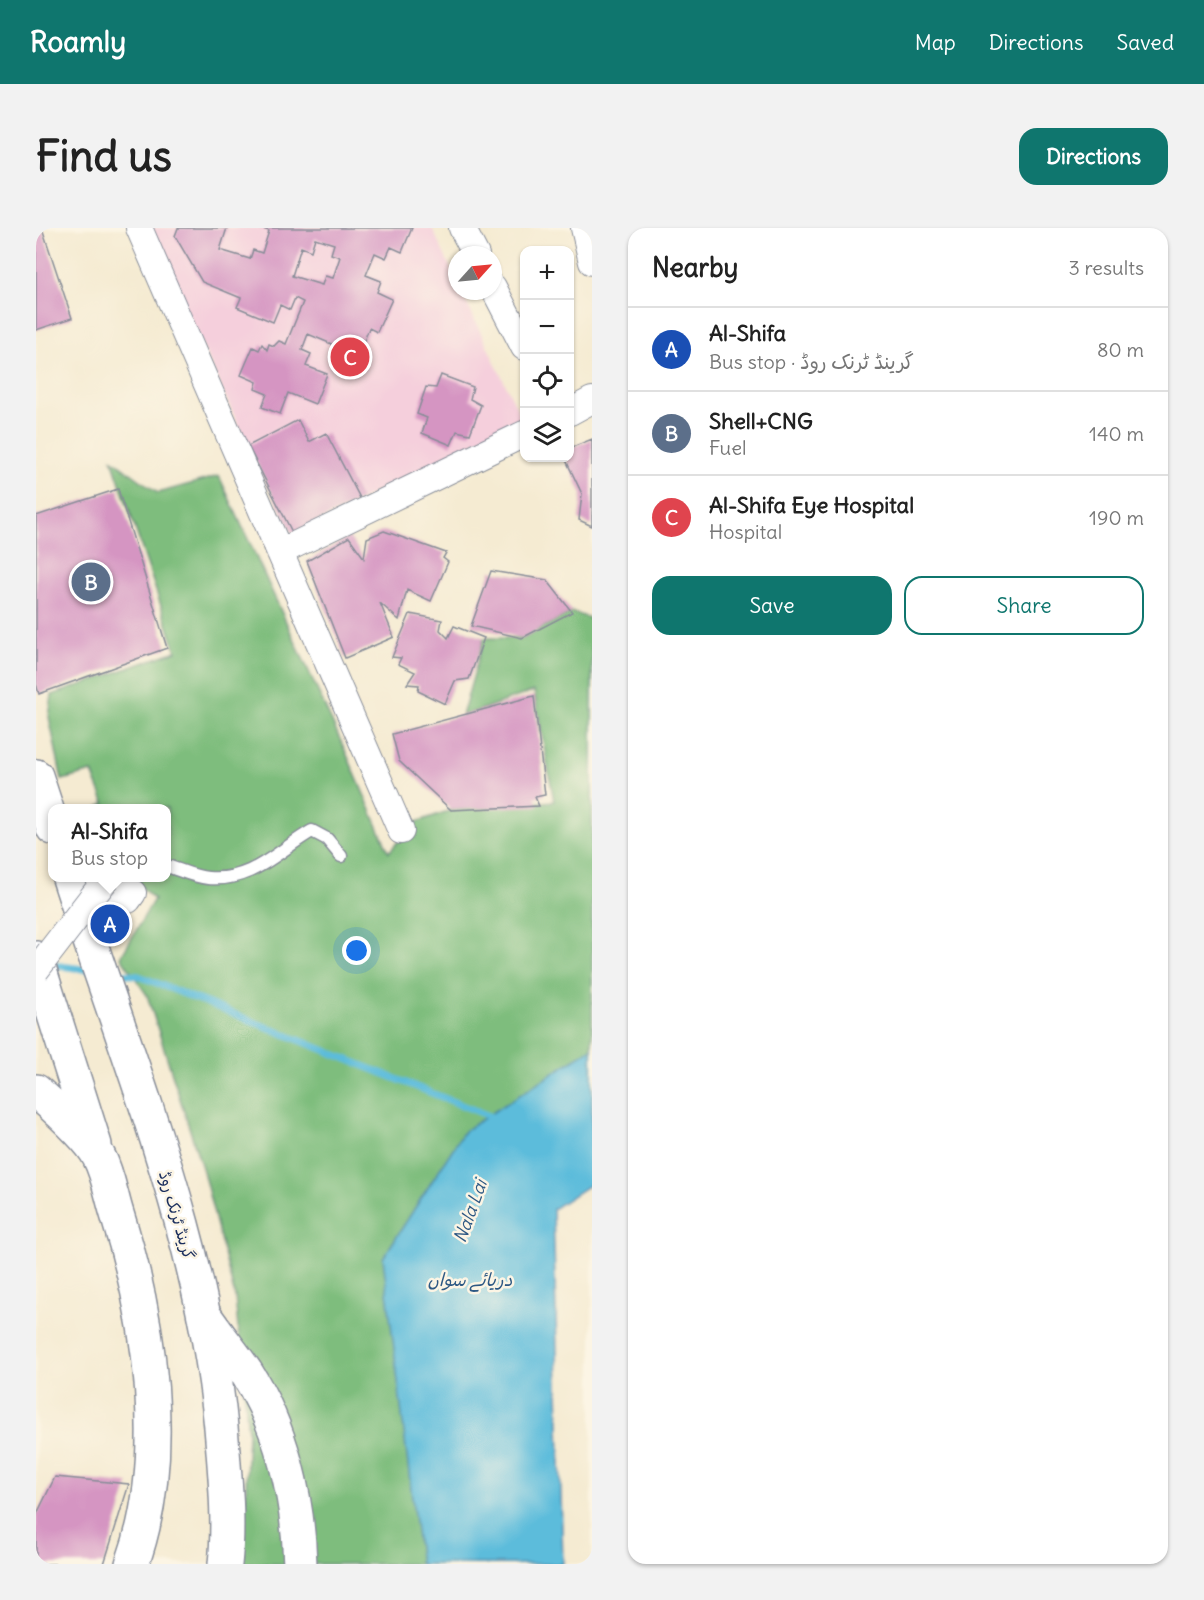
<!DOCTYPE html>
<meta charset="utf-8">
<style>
:root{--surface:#fff;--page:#f2f2f2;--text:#222;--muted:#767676;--line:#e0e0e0;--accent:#0f766e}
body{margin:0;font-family:Delius,"Playpen Sans Arabic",sans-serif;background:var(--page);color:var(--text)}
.controls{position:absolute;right:18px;top:18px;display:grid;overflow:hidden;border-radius:12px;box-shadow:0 2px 4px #0004}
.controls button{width:54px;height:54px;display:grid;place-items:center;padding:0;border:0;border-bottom:2px solid var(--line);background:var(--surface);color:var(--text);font:30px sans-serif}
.compass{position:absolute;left:412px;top:18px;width:54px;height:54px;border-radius:50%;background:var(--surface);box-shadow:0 2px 4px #0004;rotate:63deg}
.you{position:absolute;left:321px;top:723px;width:21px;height:21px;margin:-15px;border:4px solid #fff;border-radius:50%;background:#1a73e8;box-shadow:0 0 0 9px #1a73e833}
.badge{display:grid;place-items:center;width:39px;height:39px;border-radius:50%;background:var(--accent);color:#fff;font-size:20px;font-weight:700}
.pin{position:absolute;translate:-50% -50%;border:3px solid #fff;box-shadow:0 2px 6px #0006}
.popup{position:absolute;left:12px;top:576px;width:123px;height:78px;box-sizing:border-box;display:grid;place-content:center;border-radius:12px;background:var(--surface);filter:drop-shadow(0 2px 4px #0005);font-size:20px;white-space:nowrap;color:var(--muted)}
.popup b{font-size:22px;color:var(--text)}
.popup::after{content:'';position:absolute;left:50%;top:100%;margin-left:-12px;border:12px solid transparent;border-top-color:var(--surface)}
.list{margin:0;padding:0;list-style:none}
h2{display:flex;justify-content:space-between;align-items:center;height:78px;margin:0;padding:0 24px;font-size:26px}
h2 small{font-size:20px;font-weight:400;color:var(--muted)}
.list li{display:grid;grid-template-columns:39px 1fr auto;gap:18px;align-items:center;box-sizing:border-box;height:84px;padding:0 24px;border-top:2px solid var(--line)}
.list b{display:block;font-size:22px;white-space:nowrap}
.list p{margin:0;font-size:20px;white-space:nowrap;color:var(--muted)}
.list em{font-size:20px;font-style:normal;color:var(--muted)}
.actions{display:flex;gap:12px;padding:18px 24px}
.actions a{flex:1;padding:14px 0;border:2px solid var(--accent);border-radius:18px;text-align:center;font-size:21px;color:var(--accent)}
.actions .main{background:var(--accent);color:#fff}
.icon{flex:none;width:33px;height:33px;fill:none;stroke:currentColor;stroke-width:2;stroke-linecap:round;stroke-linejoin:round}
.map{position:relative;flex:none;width:556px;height:1336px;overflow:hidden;border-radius:18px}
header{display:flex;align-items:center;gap:36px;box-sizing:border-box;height:84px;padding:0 30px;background:var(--accent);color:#fff}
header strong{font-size:28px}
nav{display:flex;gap:33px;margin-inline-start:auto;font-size:21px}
.intro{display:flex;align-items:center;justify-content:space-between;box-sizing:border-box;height:144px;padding:0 36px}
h1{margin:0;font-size:42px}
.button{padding:15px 27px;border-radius:18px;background:var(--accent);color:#fff;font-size:21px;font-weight:700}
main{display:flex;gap:36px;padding:0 36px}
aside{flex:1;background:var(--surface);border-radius:18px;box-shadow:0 2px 4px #0004}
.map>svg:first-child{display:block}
.built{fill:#f5cfdc}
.forest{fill:#7ebd7d;stroke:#4c766e;stroke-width:1.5}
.water{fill:#5cbcdb;stroke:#3c769c;stroke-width:1.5}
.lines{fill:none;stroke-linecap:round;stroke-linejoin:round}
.stream{stroke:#5cbcdb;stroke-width:7}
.building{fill:#d595c2;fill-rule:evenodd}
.lane-casing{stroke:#888d98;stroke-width:15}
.street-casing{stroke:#888d98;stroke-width:28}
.secondary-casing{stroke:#888d98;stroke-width:36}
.highway-casing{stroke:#888d98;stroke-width:36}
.lane{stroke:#fff;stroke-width:12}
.street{stroke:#fff;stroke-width:26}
.secondary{stroke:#fff;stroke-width:33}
.highway{stroke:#fff;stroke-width:33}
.street-bridge-casing{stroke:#888d98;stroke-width:28;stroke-linecap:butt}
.street-bridge{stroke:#fff;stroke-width:26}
.labels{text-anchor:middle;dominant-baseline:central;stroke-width:5;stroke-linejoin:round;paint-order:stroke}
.street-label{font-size:16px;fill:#1b2f5e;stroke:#fcf5e5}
.water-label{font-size:18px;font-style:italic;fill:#2e5984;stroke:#fcf5e5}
</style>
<header>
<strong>Roamly</strong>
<nav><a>Map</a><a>Directions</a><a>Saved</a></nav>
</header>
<div class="intro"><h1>Find us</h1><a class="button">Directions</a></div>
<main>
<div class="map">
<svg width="556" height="1336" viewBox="0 0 556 1336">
<rect width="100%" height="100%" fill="#fcf5e5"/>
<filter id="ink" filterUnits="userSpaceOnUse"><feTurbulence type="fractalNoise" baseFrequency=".0167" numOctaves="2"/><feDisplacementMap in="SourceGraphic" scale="12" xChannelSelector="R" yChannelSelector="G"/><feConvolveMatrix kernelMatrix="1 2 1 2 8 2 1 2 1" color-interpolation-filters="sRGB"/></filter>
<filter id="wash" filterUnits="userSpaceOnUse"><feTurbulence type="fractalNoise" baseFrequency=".008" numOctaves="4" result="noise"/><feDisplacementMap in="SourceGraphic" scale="24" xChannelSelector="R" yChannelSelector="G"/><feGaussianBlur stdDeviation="1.35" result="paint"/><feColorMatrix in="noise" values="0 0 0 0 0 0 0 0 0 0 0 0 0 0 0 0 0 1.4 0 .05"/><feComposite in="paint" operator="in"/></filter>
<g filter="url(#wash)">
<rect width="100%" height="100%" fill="#f5ebd2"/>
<path class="built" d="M116,0h280l25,54v9h4l61,128 -229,115 -45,-88 -69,-151z"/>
<path class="forest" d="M76,231l46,34 61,-17 125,272 45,104 25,-29 37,-13 103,-9 -20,-110 -72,25 22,-78h38l50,-26 20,7v454l-152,491h-197l5,-133 -13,-134 -32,-126 -56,-176 -26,-38 33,-58 -23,-21h36v-70h-70l8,-4 -13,-32 -30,8 -13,-63 3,-22 124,-44z"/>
<path class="water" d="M556,820v135l-39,26 10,355h-143l-37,-306 81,-127z"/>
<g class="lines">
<path class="stream" d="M11,736l43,6
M74,744l29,4 355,142"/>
</g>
<g id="blocks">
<path class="building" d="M0,0h6l30,90 -36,12z
M142,0h49l-7,22 30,9 3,-9 9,3 7,-22 -9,-3h152l-10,24 -11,-5 -5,11 -11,-5 -9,22 15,6 -4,11 15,7 -15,33 -8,-4 -5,13 -10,-4 -6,14 -40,-17 -6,16 9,4 -5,12 21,8 -12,30 -27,-11 -8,21 -18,-7 5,-13 -12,-5 2,-7 -16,-7 12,-28 6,3 3,-6 5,6 2,-6 5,2 5,-5 7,3 17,-42 -8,-4 -5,12 -10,-5 -7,17 -36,-15 4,-9 -39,-16 -27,-46zM279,10l19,6 -3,10 9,3 -7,21 -8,-2 -3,9 -30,-9 9,-29 10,4z
M405,147l32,12 -3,12 11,6 -11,29 -13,-3 -6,14 -29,-12 5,-15 -10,-4 9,-27 10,1z
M262,192l11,22 17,-9 35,67 -68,34 -45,-88z
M556,211v87l-13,-6 3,-26 -17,-36h5v-10z
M82,261l49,159 -128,46 -3,-10v-168z
M348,303l62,22 -3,5 5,4 -17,39 -24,-11 -8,30 -19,-17 14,34 -49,21 -38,-97 42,-24 15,21 3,-20z
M455,343l56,9 25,32 -50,26 -51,-12z
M374,386l32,6 -2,10 8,8 6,-12 30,12 -15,41 -14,2 -10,23 -27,-13 1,-6 -12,-1 8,-12 -17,-8 3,-6 -9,-1z
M498,468l11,99 -10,2 4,9 -88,4 -52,-49 -7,-27z
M19,1249l74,7 -25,80h-68v-48z"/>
</g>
</g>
<g filter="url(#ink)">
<use href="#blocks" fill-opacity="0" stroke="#888d98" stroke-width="1.5"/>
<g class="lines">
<g class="lane-casing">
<path id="lane" d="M131,638c13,4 27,11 41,12 44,4 69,-27 104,-47l15,8 14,17"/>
</g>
<g class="street-casing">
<path id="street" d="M103,0l262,603
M426,0l14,27
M548,0l8,34
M457,59l31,60
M534,184l22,-12
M244,324l244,-118
M56,685l20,-26 16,13 5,-7 -21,-15"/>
</g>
<g class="secondary-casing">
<path id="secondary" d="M169,1088c13,19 28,37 41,56 36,56 52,125 54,192"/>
</g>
<g class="highway-casing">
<path id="highway" d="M0,548l17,52
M33,650c60,187 140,374 154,573 3,37 6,76 2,113
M0,730l59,187
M0,863c16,14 54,48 63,66 9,17 12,38 18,57 33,105 54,243 15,350"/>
</g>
<use href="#lane" class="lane"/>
<use href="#street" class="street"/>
<use href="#secondary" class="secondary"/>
<use href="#highway" class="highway"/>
<g class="street-bridge-casing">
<path id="street-bridge" d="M0,742l71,-92"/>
</g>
<use href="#street-bridge" class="street-bridge"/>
</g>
</g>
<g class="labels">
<g class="street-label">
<text transform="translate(141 987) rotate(74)">گرینڈ ٹرنک روڈ</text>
</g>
<g class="water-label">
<text transform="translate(434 983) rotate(-70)">Nala Lai</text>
<text x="434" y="1051">دریائے سواں</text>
</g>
</g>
</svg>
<div class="controls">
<button>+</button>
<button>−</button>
<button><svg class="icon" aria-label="locate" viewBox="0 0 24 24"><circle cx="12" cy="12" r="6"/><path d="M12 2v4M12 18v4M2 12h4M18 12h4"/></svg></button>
<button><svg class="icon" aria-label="layers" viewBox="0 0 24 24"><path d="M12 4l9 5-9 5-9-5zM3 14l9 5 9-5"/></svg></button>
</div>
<svg class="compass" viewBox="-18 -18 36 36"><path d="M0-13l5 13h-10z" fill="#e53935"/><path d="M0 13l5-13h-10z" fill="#767676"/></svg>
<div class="you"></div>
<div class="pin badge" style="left:74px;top:696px;background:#1a4fb4">A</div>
<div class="popup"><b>Al-Shifa</b>Bus stop</div>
<div class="pin badge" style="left:55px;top:354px;background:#5c6f8a">B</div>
<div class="pin badge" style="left:314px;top:129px;background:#e0444e">C</div>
</div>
<aside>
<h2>Nearby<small>3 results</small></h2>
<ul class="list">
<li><span class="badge" style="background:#1a4fb4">A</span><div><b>Al-Shifa</b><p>Bus stop · گرینڈ ٹرنک روڈ</p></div><em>80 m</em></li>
<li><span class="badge" style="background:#5c6f8a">B</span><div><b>Shell+CNG</b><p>Fuel</p></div><em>140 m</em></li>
<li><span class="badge" style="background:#e0444e">C</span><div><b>Al-Shifa Eye Hospital</b><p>Hospital</p></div><em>190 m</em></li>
</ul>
<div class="actions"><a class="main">Save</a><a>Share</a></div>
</aside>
</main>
